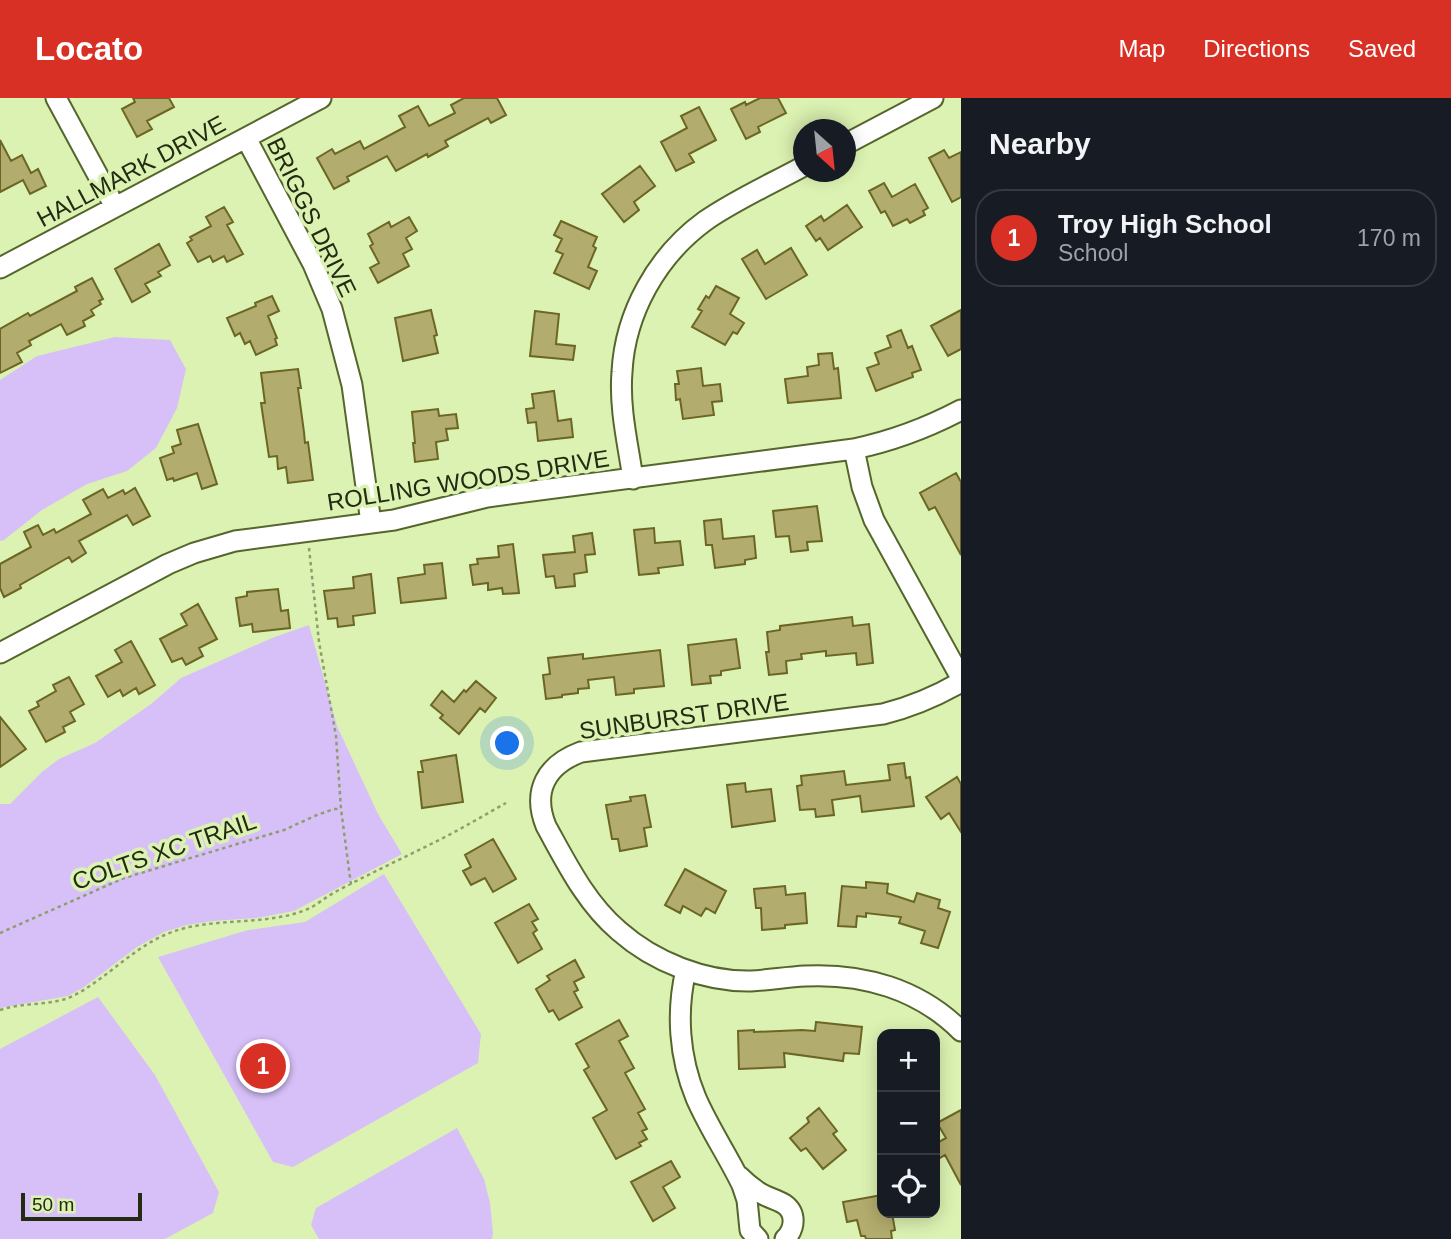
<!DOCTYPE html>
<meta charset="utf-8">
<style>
:root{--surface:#171b24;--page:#242831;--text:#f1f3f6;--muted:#9ea1a6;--line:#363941;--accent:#d93025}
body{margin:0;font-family:Arial,sans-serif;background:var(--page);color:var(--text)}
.controls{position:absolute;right:21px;bottom:21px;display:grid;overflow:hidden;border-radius:14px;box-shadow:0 4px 18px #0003}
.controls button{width:63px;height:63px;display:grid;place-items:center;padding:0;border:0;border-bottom:2px solid var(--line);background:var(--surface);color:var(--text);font:35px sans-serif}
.compass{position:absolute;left:793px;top:21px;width:63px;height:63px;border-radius:50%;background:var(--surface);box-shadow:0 4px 18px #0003;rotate:153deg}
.scale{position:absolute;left:21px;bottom:18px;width:121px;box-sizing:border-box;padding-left:7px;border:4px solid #232b12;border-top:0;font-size:19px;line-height:24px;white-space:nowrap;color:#232b12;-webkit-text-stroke:5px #dcf2b2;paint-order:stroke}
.you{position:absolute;left:508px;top:646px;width:24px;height:24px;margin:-18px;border:5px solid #fff;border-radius:50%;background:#1a73e8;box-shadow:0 0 0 10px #1a73e833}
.badge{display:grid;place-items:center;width:46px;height:46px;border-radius:50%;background:var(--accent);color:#fff;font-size:23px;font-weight:700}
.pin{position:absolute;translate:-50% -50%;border:4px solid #fff;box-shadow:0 2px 7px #0006}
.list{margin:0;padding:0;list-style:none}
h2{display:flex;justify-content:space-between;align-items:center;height:91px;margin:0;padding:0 28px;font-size:30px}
h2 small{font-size:23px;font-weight:400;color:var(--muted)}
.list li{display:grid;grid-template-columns:46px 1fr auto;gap:21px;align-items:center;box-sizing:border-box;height:98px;margin:0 14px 14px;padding:0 14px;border:2px solid var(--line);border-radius:28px}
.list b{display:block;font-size:26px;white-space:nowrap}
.list p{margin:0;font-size:23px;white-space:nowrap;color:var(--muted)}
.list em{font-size:23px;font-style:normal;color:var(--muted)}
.icon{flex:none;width:38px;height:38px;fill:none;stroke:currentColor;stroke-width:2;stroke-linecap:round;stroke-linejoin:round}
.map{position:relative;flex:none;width:961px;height:1141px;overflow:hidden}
header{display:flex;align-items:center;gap:42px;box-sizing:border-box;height:98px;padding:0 35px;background:var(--accent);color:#fff}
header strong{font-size:33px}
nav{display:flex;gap:38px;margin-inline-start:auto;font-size:24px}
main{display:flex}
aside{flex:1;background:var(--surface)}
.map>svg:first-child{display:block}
.green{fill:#d7c0f8}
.building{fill:#b2ac6e;stroke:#6c6625;stroke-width:2}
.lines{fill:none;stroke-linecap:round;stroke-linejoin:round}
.minor-casing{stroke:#55662c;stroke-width:23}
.path{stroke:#8e9e6e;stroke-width:2.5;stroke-dasharray:3.5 3.5;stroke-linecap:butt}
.minor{stroke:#fff;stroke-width:19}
.labels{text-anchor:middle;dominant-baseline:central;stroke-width:7;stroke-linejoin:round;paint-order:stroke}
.street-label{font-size:24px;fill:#232b12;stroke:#dcf2b2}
</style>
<header>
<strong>Locato</strong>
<nav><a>Map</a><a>Directions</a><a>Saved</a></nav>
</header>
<main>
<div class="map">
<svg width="961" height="1141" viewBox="0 0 961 1141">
<rect width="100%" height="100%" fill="#dcf2b2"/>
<path class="green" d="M115,239l55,3 16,29 -9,39 -21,40 -29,23 -40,13 -45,26 -38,30 -4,1v-161l37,-24z
M309,527l28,101 41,88 24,40 -108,57 -37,7 -44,3 -26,4 -23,7 -27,15 -53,40 -16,9 -68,12v-204h10l32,-32 17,-13 36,-16 56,-39 30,-26 91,-40z
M384,776l97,160 -3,29 -185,104 -20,-5 -115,-205 90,-27 57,-8z
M98,899l57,78 64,117 -6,21 -48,26h-165v-190z
M457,1030l27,51 6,24 3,30 -1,6h-173l-8,-14 5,-17z"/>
<path class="building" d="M133,0h36l5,9 -27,14 5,8 -15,8 -15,-28 13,-7z
M464,0h33l9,17 -15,8 -3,-5 -43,23 3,5 -20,11 -1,-3 -31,17 -9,-15 -40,21 2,4 -15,8 -17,-31 15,-9 3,5 25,-13 4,8 41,-22 -6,-11 19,-10 11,20 26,-13 -4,-8z
M760,0h18l8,15 -28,14 2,5 -14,7 -15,-30 14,-7 1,3z
M699,9l17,33 -27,14 5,8 -18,9 -15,-29 26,-14 -6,-12z
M0,42l11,21 11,-6 9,18 7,-4 8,17 -16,8 -7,-14 -23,12z
M944,52l5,8 12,-6v45l-9,5 -23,-44z
M640,68l15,20 -21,16 5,8 -15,12 -22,-28z
M884,85l8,14 23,-13 13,24 -5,3 2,4 -15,8 -3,-4 -14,7 -8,-15 -4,2 -12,-22z
M847,107l15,22 -34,23 -8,-12 -4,3 -10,-15 15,-10 3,5z
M224,109l9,15 -6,3 16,29 -16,8 -3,-6 -11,6 -3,-6 -12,6 -11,-19 5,-3 -2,-3 21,-11 -5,-9z
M409,119l8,14 -11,7 6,11 -9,5 6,12 -31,17 -8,-15 9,-5 -9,-17 3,-2 -5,-10 21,-12 2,5z
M561,123l36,16 -4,9 3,2 -8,19 9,4 -8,18 -35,-16 9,-19 -7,-3 6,-12 -8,-4z
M159,146l11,21 -12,7 3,4 -16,8 5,8 -18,10 -17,-33z
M791,150l16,27 -41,24 -24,-40 15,-9 8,14z
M92,180l11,21 -4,2 2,3 -10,6 3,5 -11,6 2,5 -18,9 -6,-11 -32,17 2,4 -14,8 5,9 -22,11v-44l28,-16 2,3 47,-25 -2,-4z
M716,188l23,12 -9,16 14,9 -7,11 -4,-2 -8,13 -33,-18 10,-16 -4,-2 8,-13 3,2z
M272,198l7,15 -11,5 9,22 -2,1 2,6 -21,10 -6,-14 -5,3 -5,-11 -5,3 -8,-18 29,-12 -1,-3z
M431,212l6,25 -3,1 4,17 -35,8 -8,-43z
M961,212v39l-13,7 -17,-30z
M535,213l24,3 -3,30 19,2 -2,14 -43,-4z
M901,232l7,18 4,-2 9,24 -9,3 1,4 -37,14 -9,-23 12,-4 -4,-11 16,-6 -4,-11z
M832,255l2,16 4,-1 3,30 -53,5 -3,-24 23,-3 -1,-9 12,-2 -1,-11z
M701,270l2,18 17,-2 2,17 -10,1 2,13 -31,4 -3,-20 -4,1 -1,-16h4l-2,-13z
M298,271l3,19h-3l6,44 1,11 3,-1 5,38 -25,3 -2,-16 -8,2 -1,-13 -8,1 -8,-54h4l-4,-30z
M554,293l4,30 13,-2 2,18 -35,4 -2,-19 -8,1 -2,-14 8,-1 -2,-14z
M438,311l1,7 17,-2 2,14 -12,1 2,11 -12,2 2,17 -23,3 -2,-19h2l-3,-31z
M198,326l19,60 -15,5 -5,-16 -23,8 -1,-3 -6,2 -7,-22 14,-5 -2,-6 9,-3 -4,-14z
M956,375l5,9v73l-26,-48 -6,3 -9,-17z
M135,390l15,28 -17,9 -6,-10 -48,26 7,12 -14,9 -3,-5 -49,28 1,3 -17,9 -4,-9v-24l31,-17 -7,-15 14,-7 5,10 11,-6 2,4 35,-19 -8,-14 20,-11 5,9 15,-8 2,4z
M817,408l5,35 -15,1 1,8 -17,2 -2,-16 -13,1 -3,-26z
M721,421l2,20 31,-3 2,22 -11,2v4l-30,4 -3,-23h-6l-2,-24z
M654,430l1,15 25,-2 3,24 -25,3 1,5 -20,2 -5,-45z
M592,435l3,21 -10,1 2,17 -13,2 1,12 -19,2 -2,-12 -8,1 -3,-22 32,-3 -2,-16z
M513,446l6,49 -16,1 -1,-6 -14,2v-7l-15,2 -3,-20 8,-1 -1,-5 22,-2 -1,-11z
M442,465l4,35 -45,5 -3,-25 27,-4 -1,-9z
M371,476l4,39 -22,3 1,9 -16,2 -1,-9 -9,1 -4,-28 30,-3 -1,-11z
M278,491l3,22 7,-1 2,18 -37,4 -1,-8 -12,2 -4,-28 11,-2v-4z
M198,506l19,35 -18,9 4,8 -17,9 -4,-7 -10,4 -12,-23 27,-14 -6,-11z
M852,519l1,9 16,-2 4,39 -16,2 -1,-12 -30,3v-5l-25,3 1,5 -16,2 1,12 -18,2 -3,-23h3l-2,-20 13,-2v-4z
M736,541l4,29 -19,3v4l-11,1 1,7 -19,2 -4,-40z
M131,543l24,44 -16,9 -3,-6 -13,8 -3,-6 -12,7 -12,-21 26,-14 -7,-12z
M660,552l4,36 -30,3v4l-18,2 -2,-18 -26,3 1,8 -11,1v4l-16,2v2l-16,2 -3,-24 7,-1 -2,-16 35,-4v5z
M69,579l15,27 -14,8 5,9 -12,6 2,5 -19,10 -17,-31 10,-5 -2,-4 19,-11 -3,-6z
M476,583l20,17 -11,14 -5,-4 -21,26 -19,-16 3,-3 -12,-10 11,-14 12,11 10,-12 2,2z
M0,619l26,32 -26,18z
M456,657l7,47 -41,6 -4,-36h5l-2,-11z
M904,665l2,15 4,-1 4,29 -52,6 -2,-16 -28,4 2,15 -18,2 -1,-8 -15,1 -3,-24 5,-1 -1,-9 43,-5 2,14 44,-5 -2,-15z
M957,679l4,7v48l-12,-19 -8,6 -15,-22z
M745,685l1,9 25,-3 4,32 -43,6 -5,-42z
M645,697l6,32 -7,1 3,18 -27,5 -2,-12h-6l-6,-34 25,-4 -1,-4z
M493,741l23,40 -23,13 -8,-14 -14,7 -8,-14 8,-4 -6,-12z
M685,771l41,22 -11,22 -9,-5 -5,8 -18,-10 -3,7 -15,-8z
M866,784l22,2 -1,9 27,9 3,-9 23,7 -2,8 12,4 -12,36 -17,-5 4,-12 -26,-8 2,-6 -35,-4v4l-9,-1 -1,11 -18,-1 4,-40 24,2z
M785,788l1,9 19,-2 2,30 -22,2v3l-23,2 -1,-22h-5l-2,-19z
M529,806l9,15 -6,3 5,8 -4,3 9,16 -24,14 -23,-40z
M575,862l9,17 -10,5 4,8 -4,2 8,15 -23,13 -6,-10 -4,2 -13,-23 14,-9 -3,-4z
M619,922l9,16 -9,5 15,27 -9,5 20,36 -7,4 9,16 -5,2 5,8 -8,4 2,3 -25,13 -23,-41 14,-8 -23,-40 5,-3 -13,-23z
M816,924l46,5 -3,27 -15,-1 -1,8 -59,-8 1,14 -46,2 -1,-38 16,-1v2l48,-2 13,1z
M819,1010l18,23 -4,3 13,16 -23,19 -17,-21 -5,3 -11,-13 19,-16 -2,-4z
M961,1012v75l-16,-30 -10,6v-17l11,-6 -9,-15z
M671,1063l9,16 -17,10 12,21 -22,13 -22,-39z
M882,1097v18h10l3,17 -4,1 1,8h-26l-1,-3h-4l-4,-16 -10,2 -4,-20z"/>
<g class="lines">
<g class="minor-casing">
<path id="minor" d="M56,0l59,109
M246,40l67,126 19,45 20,76 19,138
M846,46l87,-46
M0,170l321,-170
M854,351l8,38 12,33 87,158
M633,381c-5,-35 -14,-71 -11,-107 3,-59 35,-116 83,-151 30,-21 66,-37 99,-55
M0,555l168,-89 26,-11 41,-12 159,-21 93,-23 367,-48c38,-8 73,-21 107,-39
M961,584c-26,15 -50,25 -78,32l-302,38c-35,13 -49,39 -35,74 21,38 40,77 73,105 35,31 86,51 132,50 18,-1 36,-4 54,-5 58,-3 114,13 156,55
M686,872c-10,42 -7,87 10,128 13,30 32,58 46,87l5,15 3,30 8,9
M739,1078c6,6 12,11 18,15 8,6 19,8 27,13 13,9 11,25 1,35"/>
</g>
<path class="path" d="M309,450l10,94 17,94 5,73 10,76
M0,835l124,-55 160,-48 33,-15 17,-6h7
M0,912c23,-8 52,-4 73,-14 35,-18 61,-50 99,-64 42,-15 89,-6 131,-21 12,-4 21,-13 32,-19 32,-17 64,-32 96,-48 25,-12 50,-27 75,-41"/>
<use href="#minor" class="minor"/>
</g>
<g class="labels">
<g class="street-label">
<text transform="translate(131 73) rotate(-28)">HALLMARK DRIVE</text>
<text transform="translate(312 119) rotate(64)">BRIGGS DRIVE</text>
<text transform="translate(468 382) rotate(-9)">ROLLING WOODS DRIVE</text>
<text transform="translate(684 618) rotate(-8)">SUNBURST DRIVE</text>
<text transform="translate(164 753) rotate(-19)">COLTS XC TRAIL</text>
</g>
</g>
</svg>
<div class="controls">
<button>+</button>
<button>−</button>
<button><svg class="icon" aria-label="locate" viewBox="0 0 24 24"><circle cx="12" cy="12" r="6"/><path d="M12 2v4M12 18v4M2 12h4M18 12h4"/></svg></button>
</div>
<svg class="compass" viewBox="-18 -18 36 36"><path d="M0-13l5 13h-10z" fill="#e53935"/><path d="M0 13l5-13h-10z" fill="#9ea1a6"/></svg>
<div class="scale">50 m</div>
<div class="you"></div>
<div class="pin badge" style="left:263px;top:968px">1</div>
</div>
<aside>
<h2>Nearby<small></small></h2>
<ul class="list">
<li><span class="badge">1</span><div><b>Troy High School</b><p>School</p></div><em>170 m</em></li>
</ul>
</aside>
</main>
